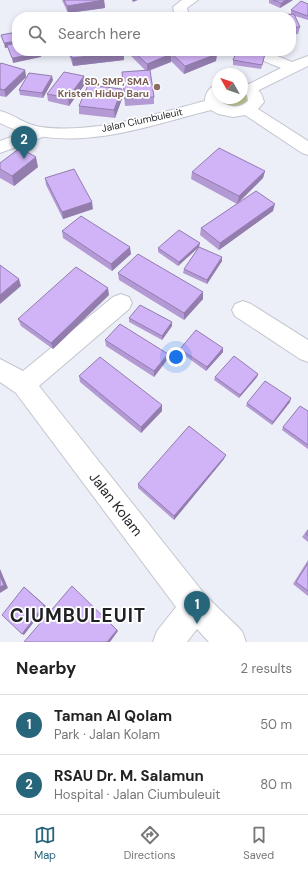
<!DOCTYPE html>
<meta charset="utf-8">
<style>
:root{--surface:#fff;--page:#f6f6f6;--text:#222;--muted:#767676;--line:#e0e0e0;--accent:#27657b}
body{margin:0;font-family:"DM Sans",sans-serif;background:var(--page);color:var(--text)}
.compass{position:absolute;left:212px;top:68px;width:36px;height:36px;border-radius:50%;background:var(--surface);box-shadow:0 2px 6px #0003;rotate:310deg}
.you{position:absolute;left:176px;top:357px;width:14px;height:14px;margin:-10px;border:3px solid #fff;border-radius:50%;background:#1a73e8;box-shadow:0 0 0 6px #1a73e833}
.badge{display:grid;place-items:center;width:26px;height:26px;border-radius:50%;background:var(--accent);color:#fff;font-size:13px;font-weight:700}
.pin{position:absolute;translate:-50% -33px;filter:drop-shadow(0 1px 2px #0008)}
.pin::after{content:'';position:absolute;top:21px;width:14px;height:12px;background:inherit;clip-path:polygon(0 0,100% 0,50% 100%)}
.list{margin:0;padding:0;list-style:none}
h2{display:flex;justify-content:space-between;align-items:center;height:52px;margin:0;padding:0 16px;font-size:17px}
h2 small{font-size:13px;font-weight:400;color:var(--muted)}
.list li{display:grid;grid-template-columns:26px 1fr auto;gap:12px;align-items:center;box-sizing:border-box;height:60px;padding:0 16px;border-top:1px solid var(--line)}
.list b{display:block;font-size:15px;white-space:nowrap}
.list p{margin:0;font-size:13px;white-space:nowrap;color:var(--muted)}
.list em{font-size:13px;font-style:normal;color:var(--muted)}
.icon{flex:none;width:22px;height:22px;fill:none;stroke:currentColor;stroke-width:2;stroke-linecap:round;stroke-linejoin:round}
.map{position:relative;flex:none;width:308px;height:642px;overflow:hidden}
.search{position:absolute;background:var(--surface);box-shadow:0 2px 6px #0003;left:12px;right:12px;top:12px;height:44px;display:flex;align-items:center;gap:10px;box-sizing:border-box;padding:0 14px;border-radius:16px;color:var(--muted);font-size:15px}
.sheet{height:172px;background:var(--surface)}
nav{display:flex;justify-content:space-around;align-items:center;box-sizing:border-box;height:56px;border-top:1px solid var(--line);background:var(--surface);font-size:11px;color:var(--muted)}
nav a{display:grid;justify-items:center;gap:2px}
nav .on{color:var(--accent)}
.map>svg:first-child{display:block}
.green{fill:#bcc792}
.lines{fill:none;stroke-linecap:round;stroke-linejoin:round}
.minor-casing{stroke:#c3c5cf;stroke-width:2}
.major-casing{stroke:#c3c5cf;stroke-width:2}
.minor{fill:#fff;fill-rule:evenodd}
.major{fill:#fff;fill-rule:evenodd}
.wall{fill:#b49ad4}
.shaded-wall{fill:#927dad}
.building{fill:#d1b3f7;stroke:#927dad}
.education-dot{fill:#8d6e63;stroke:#fff;stroke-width:1.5}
.labels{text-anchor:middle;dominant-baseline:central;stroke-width:3.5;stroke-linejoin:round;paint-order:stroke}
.far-education-label{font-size:10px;font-weight:bold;fill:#785e54;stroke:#fff;text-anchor:end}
.far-street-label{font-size:10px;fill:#1f2024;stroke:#fff}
.near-street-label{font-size:14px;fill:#1f2024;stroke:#fff}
.near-district-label{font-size:19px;font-weight:bold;letter-spacing:1px;fill:#1f2024;stroke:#fff}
</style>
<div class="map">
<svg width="308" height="642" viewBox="0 0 308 642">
<rect width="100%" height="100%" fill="#eceef8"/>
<path class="green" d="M242,89l11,10 -15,11 -21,-9 1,-3h24z"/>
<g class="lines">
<g class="minor-casing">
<path id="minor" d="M182,0h16l-11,8 2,9h-14l-2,-10z
M245,51h20l27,11 16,-6v10l-59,29 -6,-2 -1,-2 1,-4 38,-19 -34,-14z
M39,127l6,1 2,4 -2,4 -45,17v-12z
M121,294l8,3 3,6 -3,6 -90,77 167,210 36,35 4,11h-37l-12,-13 -10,13h-34l4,-11 19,-24 -160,-214 -16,-11v-23l23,12 90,-74z
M243,301l8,3 57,36v22l-8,-3 -65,-43 -3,-6 3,-6z"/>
</g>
<g class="major-casing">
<path id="major" d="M242,82c12,3 19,7 22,20l-6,7 50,32v14l-6,-2 -57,-38 -12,2 -15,-3 -7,-4c-68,17 -144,47 -211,13v-12c14,3 25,14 40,16 55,7 112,-12 165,-26 0,-8 5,-15 13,-17v14h3l2,5c9,5 17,5 25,-2l-1,-6 -5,-2z"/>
</g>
<use href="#minor" class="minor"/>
<use href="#major" class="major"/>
</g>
<path class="wall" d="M62,0h42l1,8 -37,5z
M269,0h24l-13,8 -11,-5z
M308,4v16l-13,-4 5,11 -2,7 -7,1v-18h-29v-1l29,-2v-4z
M68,51h55l1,1v8l-51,6z
M128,51h85l4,3 -1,7 -32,13 -13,-13v1l-22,9 5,26v7l-29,2 -2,-27 23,-8 -18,-18z
M264,59l-3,10 -28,-4v-5z
M0,64l25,6 1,7 -20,20 -6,-1z
M84,76l1,8 -16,22 -21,-5 -1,-7z
M53,80l-10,18 -23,-3 -1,-5z
M122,89l1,7 -8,22 -36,-4v-8z
M0,163l38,4 -24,19 -14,-8z
M265,171l-2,7 -24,24 34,9 -54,39 -19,-15 1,-7 36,-24 -46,-25 1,-7z
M45,178l48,31 -30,10 -17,-34z
M62,231l69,23 -19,17 -49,-33z
M199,247l-21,19 -20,-14v-4z
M222,257v4l-15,23 -24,-11 1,-4z
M118,273l85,19v7l-19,21 -65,-40z
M109,295l-56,54 -32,-23 -3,-7z
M129,318l43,8 -10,14 -33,-18z
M105,340l63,14 -1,6 -13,17 -48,-31z
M223,348v4l-17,19 -26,-19v-3z
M258,374l-1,3 -18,21 -25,-18 1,-3z
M79,376l83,35 -21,22 -61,-51z
M290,402l-18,23 -26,-19 1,-3z
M308,411v38l-26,-19 1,-3z
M224,459l-50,61 -36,-32v-4z
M308,529v13l-6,-5z
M308,560v36l-15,-12z"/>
<path class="shaded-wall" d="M104,0l1,8 -37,5 -1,-7z
M132,0h6l-5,2z
M286,0h7l-13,8 1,-5z
M17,41v5l-12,2 -1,-5z
M124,52v8l-51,6 -1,-8z
M41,53v4l-28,6 -1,-5z
M171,54v8l-24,9v-7z
M217,54l-1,7 -32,13 1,-8z
M25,70l1,7 -20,20 -2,-7z
M52,76l1,4 -10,18 -1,-5z
M84,76l1,8 -16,22 -1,-8z
M122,89l1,7 -8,22 -1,-8z
M36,157l2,10 -24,19 -2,-10z
M265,171l-2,7 -26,26 2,-8z
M92,202l1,7 -30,10 -1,-7z
M275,204l-2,7 -54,39 1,-7z
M200,243l-1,4 -21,19 1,-4z
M130,247l1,7 -19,17 -1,-7z
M222,257v4l-15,23v-4z
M19,279l2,7 -21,18v-9z
M108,288l1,7 -56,54 -2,-6z
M203,292v7l-19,21v-7z
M172,322v4l-10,14v-4z
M223,348v4l-17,19 1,-4z
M168,354l-1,6 -13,17v-6z
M258,374l-1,3 -18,21 1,-3z
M291,398l-1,4 -18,23 1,-3z
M162,405v6l-21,22v-6z
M226,455l-2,4 -50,61v-4z
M0,569l8,19 -8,5z
M24,587l22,19 -22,29 -2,-1z
M117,630l1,1 -8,11h-3z"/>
<path class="building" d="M64,0h40l-37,6z
M273,0h13l-5,3z
M301,1l7,3v12l-17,-6z
M159,14l5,3h-16z
M294,14l6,13h-9v-10h-28l-1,-1z
M17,32v9l-13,2 -3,-8z
M17,43v8h23l1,2 -29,5 -5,-13z
M69,51h54l1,1 -52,6z
M133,51h35l3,3 -24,10z
M169,51h44l4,3 -32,12z
M237,51h7l21,3 -3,11 -29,-5z
M1,63l24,7 -21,20 -4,-1v-25z
M150,70l4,27 -29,2 -3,-27z
M64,72l20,4 -16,22 -21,-4z
M29,73l23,3 -10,17 -23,-3z
M88,85l34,4 -8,21 -35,-4z
M20,148l16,9 -24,19 -12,-7v-6z
M219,148l46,23 -26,25 -47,-24z
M74,169l18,33 -30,10 -17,-34z
M256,191l19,13 -55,39 -19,-15z
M81,216l49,31 -19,17 -49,-33z
M179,230l21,13 -21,19 -21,-14z
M199,247l23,10 -15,23 -23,-11z
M138,254l65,38 -19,21 -66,-40z
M0,265l19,14 -19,16z
M76,267l32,21 -57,55 -33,-24z
M140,305l32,17 -10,14 -33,-18z
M120,324l48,30 -14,17 -49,-31z
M196,330l27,18 -16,19 -27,-18z
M234,356l24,18 -18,21 -25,-18z
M100,357l62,48 -21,22 -62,-51z
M265,381l26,17 -18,24 -26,-19z
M300,406l8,5v34l-25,-18z
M189,426l37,29 -52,61 -36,-32z
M308,530v6l-2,-2z
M308,563v28l-12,-9z
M0,576l4,9 -4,2z
M72,586l45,44 -10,12h-83z
M24,587l20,18 -22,29 -20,-19z"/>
<circle class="education-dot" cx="157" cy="87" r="4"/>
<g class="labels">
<g class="far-education-label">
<text x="149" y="81">SD, SMP, SMA<tspan x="149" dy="12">Kristen Hidup Baru</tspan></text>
</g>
<g class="far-street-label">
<text transform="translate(142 120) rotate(-12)">Jalan Ciumbuleuit</text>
</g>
<g class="near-street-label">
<text transform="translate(116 504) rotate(52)">Jalan Kolam</text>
</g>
<g class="near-district-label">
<text x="78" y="615">CIUMBULEUIT</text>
</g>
</g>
</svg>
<svg class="compass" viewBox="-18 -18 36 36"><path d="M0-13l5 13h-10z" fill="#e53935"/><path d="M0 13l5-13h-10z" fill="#767676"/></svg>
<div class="you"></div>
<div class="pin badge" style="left:197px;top:624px">1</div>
<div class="pin badge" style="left:24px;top:159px">2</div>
<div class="search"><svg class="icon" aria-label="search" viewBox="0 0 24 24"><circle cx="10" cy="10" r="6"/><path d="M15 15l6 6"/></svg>Search here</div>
</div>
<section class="sheet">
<h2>Nearby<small>2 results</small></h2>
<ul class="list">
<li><span class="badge">1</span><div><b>Taman Al Qolam</b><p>Park · Jalan Kolam</p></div><em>50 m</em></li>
<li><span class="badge">2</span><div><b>RSAU Dr. M. Salamun</b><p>Hospital · Jalan Ciumbuleuit</p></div><em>80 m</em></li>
</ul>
</section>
<nav>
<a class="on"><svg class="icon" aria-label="map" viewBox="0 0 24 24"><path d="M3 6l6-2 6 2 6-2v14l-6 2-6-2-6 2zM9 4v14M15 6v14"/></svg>Map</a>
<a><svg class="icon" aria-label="directions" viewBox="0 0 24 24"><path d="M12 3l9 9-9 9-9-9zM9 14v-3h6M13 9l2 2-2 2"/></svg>Directions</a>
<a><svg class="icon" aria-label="saved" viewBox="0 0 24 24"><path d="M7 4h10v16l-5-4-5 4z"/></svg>Saved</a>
</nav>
